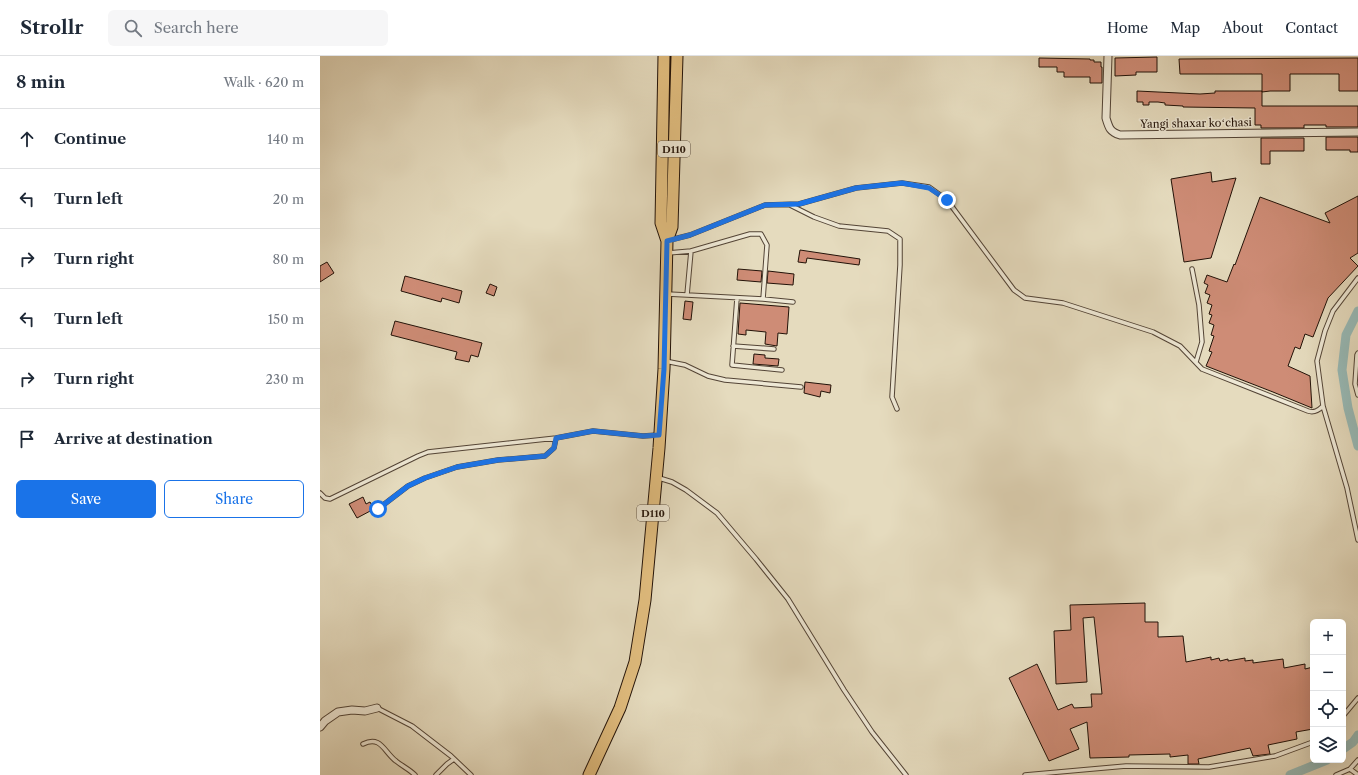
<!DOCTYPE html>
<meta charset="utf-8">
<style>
:root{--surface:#fff;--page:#f6f6f7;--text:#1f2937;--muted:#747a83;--line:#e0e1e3;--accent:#1a73e8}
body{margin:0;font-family:"Libre Caslon Text",serif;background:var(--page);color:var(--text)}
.controls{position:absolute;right:12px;bottom:12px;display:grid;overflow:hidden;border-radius:6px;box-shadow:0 4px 16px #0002}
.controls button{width:36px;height:36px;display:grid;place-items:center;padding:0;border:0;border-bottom:1px solid var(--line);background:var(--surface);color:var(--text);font:20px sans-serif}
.stop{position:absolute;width:12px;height:12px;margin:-9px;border:3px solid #1a73e8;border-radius:50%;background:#fff}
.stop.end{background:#1a73e8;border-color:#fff;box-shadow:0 1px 4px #0008}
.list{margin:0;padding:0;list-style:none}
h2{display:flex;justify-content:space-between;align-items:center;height:52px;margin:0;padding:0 16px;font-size:17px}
h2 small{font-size:13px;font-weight:400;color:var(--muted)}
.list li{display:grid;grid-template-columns:26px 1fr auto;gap:12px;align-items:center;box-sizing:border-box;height:60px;padding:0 16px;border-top:1px solid var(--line)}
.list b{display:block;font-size:15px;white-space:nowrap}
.list em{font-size:13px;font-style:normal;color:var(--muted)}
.actions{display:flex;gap:8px;padding:12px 16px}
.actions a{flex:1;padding:9px 0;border:1px solid var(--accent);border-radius:6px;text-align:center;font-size:14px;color:var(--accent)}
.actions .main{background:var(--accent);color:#fff}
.icon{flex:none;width:22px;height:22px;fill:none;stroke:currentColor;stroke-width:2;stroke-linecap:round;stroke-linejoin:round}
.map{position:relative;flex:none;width:1038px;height:719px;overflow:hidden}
header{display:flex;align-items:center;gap:24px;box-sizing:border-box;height:56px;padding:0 20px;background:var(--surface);border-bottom:1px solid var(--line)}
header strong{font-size:19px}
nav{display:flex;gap:22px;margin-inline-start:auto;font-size:14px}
.search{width:280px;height:36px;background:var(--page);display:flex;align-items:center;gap:10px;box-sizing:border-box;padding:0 14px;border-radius:6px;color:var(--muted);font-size:15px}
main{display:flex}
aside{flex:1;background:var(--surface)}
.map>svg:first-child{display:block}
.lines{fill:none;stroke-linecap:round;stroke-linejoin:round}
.canal{stroke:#97bab7;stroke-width:9}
.building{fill:#ce8c76;stroke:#221208}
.service-casing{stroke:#534436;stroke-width:5.5}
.minor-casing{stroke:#534436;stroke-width:9}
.primary-casing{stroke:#221208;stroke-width:13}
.service{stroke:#eee8d5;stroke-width:3.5}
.minor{stroke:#eee8d5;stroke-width:7}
.primary{stroke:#e2be7f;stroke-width:11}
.route{stroke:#1a73e8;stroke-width:5}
.labels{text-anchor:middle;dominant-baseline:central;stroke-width:3;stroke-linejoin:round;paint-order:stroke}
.shield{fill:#eee8d5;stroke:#5f5246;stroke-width:1}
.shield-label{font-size:10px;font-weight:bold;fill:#221208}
.street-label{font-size:11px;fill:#221208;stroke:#eee8d5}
</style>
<header>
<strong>Strollr</strong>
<div class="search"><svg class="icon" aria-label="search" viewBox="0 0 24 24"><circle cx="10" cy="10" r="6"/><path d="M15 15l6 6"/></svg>Search here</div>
<nav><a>Home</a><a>Map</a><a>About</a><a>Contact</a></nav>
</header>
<main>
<aside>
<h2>8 min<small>Walk · 620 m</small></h2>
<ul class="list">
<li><svg class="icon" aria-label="ahead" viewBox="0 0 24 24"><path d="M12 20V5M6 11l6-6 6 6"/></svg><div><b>Continue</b></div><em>140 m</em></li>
<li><svg class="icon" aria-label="left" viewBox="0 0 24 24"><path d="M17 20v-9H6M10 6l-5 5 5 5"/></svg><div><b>Turn left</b></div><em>20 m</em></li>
<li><svg class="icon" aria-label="right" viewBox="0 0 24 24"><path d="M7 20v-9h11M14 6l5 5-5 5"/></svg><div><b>Turn right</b></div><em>80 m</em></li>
<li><svg class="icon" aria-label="left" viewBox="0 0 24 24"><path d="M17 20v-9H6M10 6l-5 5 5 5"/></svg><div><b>Turn left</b></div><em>150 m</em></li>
<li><svg class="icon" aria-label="right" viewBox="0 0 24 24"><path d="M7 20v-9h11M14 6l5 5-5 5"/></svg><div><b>Turn right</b></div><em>230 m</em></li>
<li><svg class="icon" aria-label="arrive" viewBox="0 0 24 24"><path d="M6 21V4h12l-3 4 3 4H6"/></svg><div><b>Arrive at destination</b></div></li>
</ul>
<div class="actions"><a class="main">Save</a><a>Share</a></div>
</aside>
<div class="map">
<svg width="1038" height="719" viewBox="0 0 1038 719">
<rect width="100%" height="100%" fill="#e5dbbe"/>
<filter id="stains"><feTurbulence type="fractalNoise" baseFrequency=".005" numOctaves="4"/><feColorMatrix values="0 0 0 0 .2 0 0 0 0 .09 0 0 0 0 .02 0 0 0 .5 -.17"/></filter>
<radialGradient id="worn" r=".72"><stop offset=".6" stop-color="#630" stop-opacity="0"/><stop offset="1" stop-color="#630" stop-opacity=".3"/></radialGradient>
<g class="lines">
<path class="canal" d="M1038,255l-12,24 -4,35 6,38 10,38
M1023,693l10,-7 5,-7
M970,719l37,-15"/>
</g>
<path class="building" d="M837,1v15h-21v3l-21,1v-18z
M719,2l51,1v1h4v2h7v5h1v16h-12v-6h-26v-5h-7v-5h-18z
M1038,2v33h-19v-17h-49v17h-20l-8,1v-18h-82l-1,-15z
M817,35l63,3 15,-1v-2h47v15h96v21h-32v-2h-22v3h-43v-3h-6v-17l-72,-1v-1l-18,-1v-2l-7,-1h-9v3h-6v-3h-6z
M822,64h7v7h-7z
M1006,81h32v15h-8v-2h-24z
M941,82h43v13h-34v13h-9z
M891,116l1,10 24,-4 -25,80 -27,4 -13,-83z
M1038,140v57l-8,5 8,8 -30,32 -15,39 -8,-3 -5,15 -5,-2 -7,19 22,10 2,32 -39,-16 -67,-26 6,-14 -3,-1 5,-15 -3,-1 3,-10 -5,-2 3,-8 -3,-1 3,-9 -5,-2 3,-8 -5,-2 3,-8 -4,-2 3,-8 20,7 7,-18 1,1 25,-68 70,26 -5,-10z
M480,194l60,9 -1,6 -52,-7 -1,5 -8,-1z
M7,206l7,11 -14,9v-16z
M418,213l24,2 -1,11 -24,-2z
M448,215l26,3 -1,11 -26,-2z
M85,220l57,15 -3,12 -17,-5 -1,4 -40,-11z
M170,228l7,3 -3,9 -8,-3z
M365,245l8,1 -2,18 -8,-1z
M420,247l49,4 -2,27 -9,-1 -1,13 -12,-2 1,-12 -20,-2v5l-8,-1z
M75,265l87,22 -4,14 -7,-2 -2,7 -14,-3 2,-7 -66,-17z
M434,298l11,1v3l14,1 -1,7 -25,-2z
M485,326l26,3 -1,8 -9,-2 -1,6 -16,-4z
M43,441l3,7 4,-2 4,7 -17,9 -8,-14z
M825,547v19h13v15l25,-1 3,26 25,-5v3l8,-2 1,3 8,-2v2l17,-3v3l8,-1v3l30,-4 1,9 21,-4v5l8,-2v62l-17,3 1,7 -29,6 2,9 -17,2 -3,-8 -52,11 1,5h-11v-9l-18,2v-3l-41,1v2l-39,1 -3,-36 -17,7 9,20 -30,12 -40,-83 28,-14 21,46 14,-6 2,4 18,-1 -1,-13h11l-8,-77 -11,1 4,64 -31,2 -2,-53 17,-1 -1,-25z"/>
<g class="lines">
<g class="service-casing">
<path id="service" d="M470,149l24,12 25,9 49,5 12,8v26l-8,132 5,12
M350,184l20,-5 75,-30 34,-1 57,-16 46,-5 27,4 18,13 67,90 11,8 38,5 90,29 27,14 22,23 106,42c6,2 10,0 15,-5l24,82 11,52
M348,197l23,-2
M872,213l7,36 3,37 -6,20
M347,238l20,1 4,-44 59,-17h11l6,11 -4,54 -76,-4
M417,242l-5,67 50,5
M443,243l30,3
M413,290l41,3
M1038,297l-1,2 -2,29 3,11
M345,305l20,4 23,11 17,4 76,7
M1003,350l-6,-45 8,-30 8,-20 25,-33
M339,422l13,4 14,8 31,23 39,46 32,40 56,91 28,42 34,43
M0,437l5,5 5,1 88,-43 10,-4 128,-14 37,-7 50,5 15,-1
M58,453l30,-23 17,-8 32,-11 41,-7 47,-4 9,-8 2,-10
M57,652l35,18 39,30 20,19
M1023,660l15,-18
M43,688c18,-9 21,8 33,17 6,5 13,8 19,14
M1030,713l8,6
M116,719l11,-11 7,-5
M705,719l101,-9 83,1 66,-11 38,-14
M1016,719l14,-6 8,-9"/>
</g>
<g class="minor-casing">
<path id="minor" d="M788,0l-2,62c3,10 4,14 14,17l238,-3
M0,671l5,-6 13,-9 14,-2 13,1 12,-3"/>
</g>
<g class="primary-casing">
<path id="primary" d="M347,185l5,-14 5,-171
M269,719l31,-67 15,-46 10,-62 14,-152 5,-79 3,-128 -6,-18 3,-167"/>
</g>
<use href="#service" class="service"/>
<use href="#minor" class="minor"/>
<use href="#primary" class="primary"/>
</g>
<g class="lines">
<path class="route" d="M58,453l30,-23 17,-8 32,-11 41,-7 47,-4 9,-8 2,-10 37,-7 50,5 16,-1 5,-66 3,-128 23,-6 75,-30 34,-1 57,-16 46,-5 27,5 18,12"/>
</g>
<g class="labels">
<g class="shield">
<rect x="338" y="85" width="32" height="16" rx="3"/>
<rect x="317" y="449" width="32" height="16" rx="3"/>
</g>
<g class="shield-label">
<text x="354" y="93">D110</text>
<text x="333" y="457">D110</text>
</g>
<g class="street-label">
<text transform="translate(876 67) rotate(-1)">Yangi shaxar koʻchasi</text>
</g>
</g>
<rect width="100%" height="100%" filter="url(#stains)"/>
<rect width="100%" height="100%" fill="url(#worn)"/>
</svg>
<div class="controls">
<button>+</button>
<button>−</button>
<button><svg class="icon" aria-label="locate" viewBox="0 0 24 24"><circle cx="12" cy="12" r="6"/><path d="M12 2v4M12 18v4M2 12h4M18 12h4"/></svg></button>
<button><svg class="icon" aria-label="layers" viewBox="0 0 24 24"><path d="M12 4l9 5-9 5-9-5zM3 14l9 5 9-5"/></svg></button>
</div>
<div class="stop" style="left:58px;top:453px"></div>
<div class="stop end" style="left:627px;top:144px"></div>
</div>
</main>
